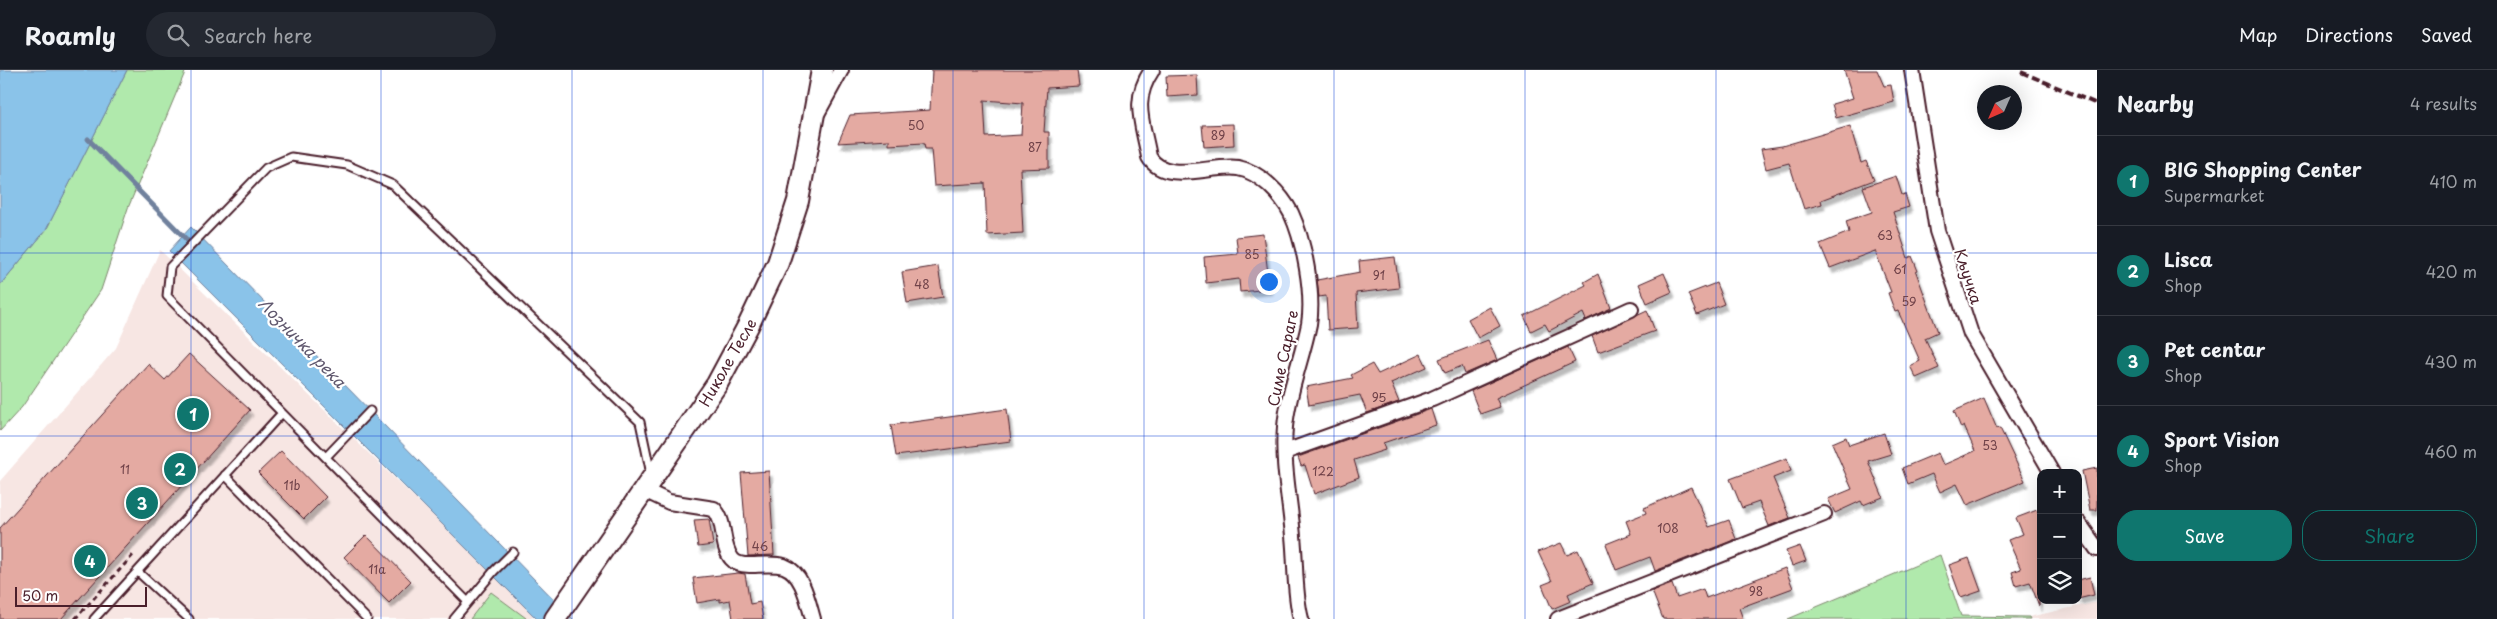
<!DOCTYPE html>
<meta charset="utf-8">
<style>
:root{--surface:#171b24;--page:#242831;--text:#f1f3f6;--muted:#9ea1a6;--line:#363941;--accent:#0f766e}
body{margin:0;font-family:"Playpen Sans",sans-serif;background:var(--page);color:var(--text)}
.controls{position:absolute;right:15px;bottom:15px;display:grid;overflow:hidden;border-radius:10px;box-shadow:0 5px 20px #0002}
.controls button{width:45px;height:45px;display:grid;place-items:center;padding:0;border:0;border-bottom:1px solid var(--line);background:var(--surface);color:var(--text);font:25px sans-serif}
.compass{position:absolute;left:1977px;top:15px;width:45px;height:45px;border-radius:50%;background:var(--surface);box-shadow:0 5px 20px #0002;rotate:225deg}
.scale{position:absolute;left:15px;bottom:12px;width:132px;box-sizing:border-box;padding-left:5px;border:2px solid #4a1f2b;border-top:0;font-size:14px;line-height:18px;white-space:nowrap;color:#4a1f2b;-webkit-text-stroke:4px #fff;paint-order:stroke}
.you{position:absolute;left:1268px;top:211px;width:18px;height:18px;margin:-12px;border:4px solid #fff;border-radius:50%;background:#1a73e8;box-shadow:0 0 0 8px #1a73e833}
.badge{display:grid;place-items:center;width:32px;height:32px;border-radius:50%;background:var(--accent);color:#fff;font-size:16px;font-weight:700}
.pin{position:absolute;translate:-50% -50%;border:2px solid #fff;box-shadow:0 1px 5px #0006}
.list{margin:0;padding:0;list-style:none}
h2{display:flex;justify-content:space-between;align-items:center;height:65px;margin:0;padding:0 20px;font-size:21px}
h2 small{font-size:16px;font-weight:400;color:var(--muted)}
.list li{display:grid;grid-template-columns:32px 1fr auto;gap:15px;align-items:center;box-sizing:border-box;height:90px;padding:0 20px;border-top:1px solid var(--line)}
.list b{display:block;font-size:19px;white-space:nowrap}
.list p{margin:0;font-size:16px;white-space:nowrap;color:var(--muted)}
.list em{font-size:16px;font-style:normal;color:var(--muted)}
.actions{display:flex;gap:10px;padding:15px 20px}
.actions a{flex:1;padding:11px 0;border:1px solid var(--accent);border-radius:20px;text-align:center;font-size:18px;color:var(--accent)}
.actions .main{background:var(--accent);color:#fff}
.icon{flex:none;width:28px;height:28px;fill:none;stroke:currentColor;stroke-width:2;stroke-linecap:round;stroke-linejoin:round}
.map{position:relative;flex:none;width:2097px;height:549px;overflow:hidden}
header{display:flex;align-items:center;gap:30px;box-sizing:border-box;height:70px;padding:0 25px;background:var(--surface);border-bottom:1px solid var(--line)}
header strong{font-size:24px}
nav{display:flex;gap:28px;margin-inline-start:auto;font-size:18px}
.search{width:350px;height:45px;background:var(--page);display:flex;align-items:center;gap:12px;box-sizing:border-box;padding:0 18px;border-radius:28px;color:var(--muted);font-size:19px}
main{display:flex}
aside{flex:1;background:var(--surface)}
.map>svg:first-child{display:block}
.built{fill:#f7e6e3}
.green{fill:#b0e9ac;stroke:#7d846c}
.water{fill:#8ac3e9;stroke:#70819d}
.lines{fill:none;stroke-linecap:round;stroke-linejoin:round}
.stream{stroke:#70819d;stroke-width:5}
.building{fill:#e4aaa2;stroke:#4a1f2b;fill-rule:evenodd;filter:url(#shadow)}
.lane-casing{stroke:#4a1f2b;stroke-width:11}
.street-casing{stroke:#4a1f2b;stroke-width:18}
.secondary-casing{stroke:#4a1f2b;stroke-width:24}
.path{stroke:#4a1f2b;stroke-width:3;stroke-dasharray:5 4;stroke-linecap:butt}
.lane{stroke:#fff;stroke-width:7}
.street{stroke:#fff;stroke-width:14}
.secondary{stroke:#fff;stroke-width:20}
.rail{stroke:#4a1f2b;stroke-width:4;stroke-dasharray:8 4;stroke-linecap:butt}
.grid{fill:none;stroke:#1d4ed8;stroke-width:1;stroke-opacity:0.55}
.labels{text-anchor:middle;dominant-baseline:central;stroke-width:4.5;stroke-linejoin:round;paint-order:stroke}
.number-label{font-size:12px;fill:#704249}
.street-label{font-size:15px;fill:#4a1f2b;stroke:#fff}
.water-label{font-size:16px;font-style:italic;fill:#60586e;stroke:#fff}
</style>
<header>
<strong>Roamly</strong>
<div class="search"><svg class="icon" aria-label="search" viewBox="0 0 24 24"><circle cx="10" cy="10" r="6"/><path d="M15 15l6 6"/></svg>Search here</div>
<nav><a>Map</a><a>Directions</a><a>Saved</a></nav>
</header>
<main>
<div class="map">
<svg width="2097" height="549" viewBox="0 0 2097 549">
<defs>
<filter id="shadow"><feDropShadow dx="3" dy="5.5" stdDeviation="1" flood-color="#0004"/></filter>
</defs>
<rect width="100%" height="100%" fill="#fff"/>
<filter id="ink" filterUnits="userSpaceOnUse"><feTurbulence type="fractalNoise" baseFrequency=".02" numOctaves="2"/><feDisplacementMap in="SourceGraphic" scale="10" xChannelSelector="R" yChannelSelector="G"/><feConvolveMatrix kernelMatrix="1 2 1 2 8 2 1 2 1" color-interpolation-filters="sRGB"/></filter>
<g filter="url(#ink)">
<path class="built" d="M160,180l374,364 -4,5h-530v-138l116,-133z
M2097,532v17h-67l-1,-2z"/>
<path class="green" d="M127,0h59l-58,138 -27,82 -79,117 -22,24v-146l46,-55z
M1940,485l21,61 68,1 1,2h-242z
M491,522l35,26 -1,1h-55z"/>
<path class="water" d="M0,0h127l-81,160 -46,55z
M191,157l382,392h-36l-368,-368z"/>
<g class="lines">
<path class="stream" d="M88,69l99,101"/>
</g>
<path class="building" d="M932,0h145l2,16 -32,2 -3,44h5v36l-29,1 3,64 -36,2 -2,-52 -51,3 -3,-37h-6l-1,-6 -35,2v-5l-51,3 12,-28 80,-5zM984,30l39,3 -2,32 -35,2z
M1844,0h33l7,16 7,-1 3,17 -58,16 -4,-14 21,-6z
M1197,5l1,20 -31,2 -1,-21z
M1233,54l1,21 -30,2 -2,-22z
M1850,56l11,37 5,-2 8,19 -53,20 1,4 -18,5 -15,-46 -23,6 -5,-20 21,-3z
M1896,106l6,19 3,-1 4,13 -16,5 15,46 4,-2 6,15 -2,1 22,60 -13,6 14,30 -23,10 -6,-12 10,-5 -22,-50 -3,1 -7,-19 3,-1 -16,-41 -45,17 -10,-24 29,-12 -3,-11 26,-9 -9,-25z
M1263,164l7,55 -30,3 -1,-13 -33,4 -2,-26 34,-3 -2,-17z
M1395,187l4,31 -43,5 2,35 -30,2 -2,-34 -7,1 -2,-17 43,-8 -1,-11z
M938,196l5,31 -36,6 -5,-31z
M1664,203l8,19 -25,11 -8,-19z
M1598,204l13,34 -25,12 -3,-7 -34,18 -4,-7 -14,7 -7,-15 62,-31 -2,-3z
M1716,213l8,21 -27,11 -9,-21z
M1490,237l10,19 -22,12 -10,-19z
M1647,240l8,21 -57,21 -6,-16z
M1488,270l9,20 -32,14 -3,-8 -17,7 -6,-14z
M1568,277l7,15 -79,36 4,9 -20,7 -9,-23z
M189,284l61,56 -189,209h-61v-91l148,-164 17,16z
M1421,284l6,13 -36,16 8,19 -32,11 -7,-18 -51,10 -3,-18 47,-9 -2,-3 21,-11 6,10z
M1984,328l13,31 3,-1 25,53 -58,24 -10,-21 -17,8 -8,-18 -24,10 -6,-16 36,-15 5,12 32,-14 -11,-25 -3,2 -7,-17z
M1007,339l4,32 -115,15 -5,-31z
M1431,339l5,16 -53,18 2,7 -31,10 5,17 -45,17 -9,-29 -4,1 -3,-9z
M1884,363l7,21 -23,7 15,36 -20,8 -2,-4 -26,12 -7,-14 24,-10 -20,-46 14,-6 3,8z
M281,381l45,46 -22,22 -46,-46z
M1787,388l4,13 -18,7 17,40 -21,8 -10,-24 -17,6 -12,-29z
M2097,398v42h-7l-8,-39z
M769,401l5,84 -26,1 -7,-83z
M1691,417l18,40 20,-7 7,19 -81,32 -5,-14 -34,13 -10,-26 25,-10 -5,-13 20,-8 -2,-5z
M2037,440l4,9 -2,87 -9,-24 -14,4 -4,-14 9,-3 -13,-29 15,-6 -7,-16z
M709,449l4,26 -15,2 -4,-27z
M366,465l45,46 -22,22 -45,-46z
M1561,473l6,12 11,-5 15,33 -25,11 3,7 -19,8 -10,-24 10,-4 -14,-29z
M1800,476l6,15 -14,5 -6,-15z
M1969,488l12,33 -20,7 -12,-33z
M1785,498l8,20 -54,20 4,11h-80l-11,-28 20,-7 5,14 26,-9 3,9z
M738,503l7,1 5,30 10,-2 3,17h-30l-3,-19 -10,2v-3l-23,4 -4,-25z
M2090,507l4,18 -16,4v-19z"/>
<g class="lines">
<g class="lane-casing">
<path id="lane" d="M326,387l44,-46
M225,405l142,144
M138,502l51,47
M467,531l-300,-305 3,-29 96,-99 25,-11 56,8 46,20 247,237 11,52
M94,549l188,-206
M454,549l40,-48 19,-19"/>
</g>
<g class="street-casing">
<path id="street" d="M1152,0c-21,31 -9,53 -3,87 16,28 63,7 89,11 22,4 43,26 53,45 13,28 23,80 18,111 -7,35 -21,68 -24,103 -3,36 5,74 8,109 3,27 1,57 8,83
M1912,0l25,161 34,103 81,139
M818,42l23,-42
M1285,382l147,-53 199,-90
M644,420l25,12 45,7c13,14 6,36 18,50 4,5 10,6 17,6 10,0 25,-2 35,1 19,7 24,36 29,53
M2078,452l19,27
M1558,549l266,-105"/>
</g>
<g class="secondary-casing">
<path id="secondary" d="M555,549l162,-235 31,-58 30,-63 20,-62 24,-131"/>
</g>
<path class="path" d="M75,549l60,-66"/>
<use href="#lane" class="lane"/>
<use href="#street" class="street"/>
<use href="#secondary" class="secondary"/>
<path class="rail" d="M2021,2l76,32"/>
</g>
</g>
<path class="grid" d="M191,0v549M381,0v549M572,0v549M763,0v549M953,0v549M1144,0v549M1334,0v549M1525,0v549M1716,0v549M1906,0v549M0,183h2097M0,366h2097"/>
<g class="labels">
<g class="number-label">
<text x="916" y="55">50</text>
<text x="1218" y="65">89</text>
<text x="1035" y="77">87</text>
<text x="1885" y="165">63</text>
<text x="1252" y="184">85</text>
<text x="1900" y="199">61</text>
<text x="1379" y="205">91</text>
<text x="922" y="214">48</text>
<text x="1909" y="231">59</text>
<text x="1379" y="327">95</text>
<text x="1990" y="375">53</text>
<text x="125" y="399">11</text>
<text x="1323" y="401">122</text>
<text x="292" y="415">11b</text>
<text x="1668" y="458">108</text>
<text x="760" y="476">46</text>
<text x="377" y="499">11a</text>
<text x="1756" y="521">98</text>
</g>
<g class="street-label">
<text transform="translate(1969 206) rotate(72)">Кључка</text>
<text transform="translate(1282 288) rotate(-78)">Симе Сараге</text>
<text transform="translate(727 292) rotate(-60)">Николе Тесле</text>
</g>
<g class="water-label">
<text transform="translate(303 272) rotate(46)">Лозничка река</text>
</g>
</g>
</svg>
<div class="controls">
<button>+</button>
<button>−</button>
<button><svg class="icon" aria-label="layers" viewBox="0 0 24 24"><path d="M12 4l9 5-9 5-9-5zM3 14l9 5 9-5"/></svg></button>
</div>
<svg class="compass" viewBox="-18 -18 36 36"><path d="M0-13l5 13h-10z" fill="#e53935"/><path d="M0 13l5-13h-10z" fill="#9ea1a6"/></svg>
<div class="scale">50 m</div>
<div class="you"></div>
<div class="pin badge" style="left:193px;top:344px">1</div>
<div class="pin badge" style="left:180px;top:399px">2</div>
<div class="pin badge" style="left:142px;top:433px">3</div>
<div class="pin badge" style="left:90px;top:491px">4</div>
</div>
<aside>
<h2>Nearby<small>4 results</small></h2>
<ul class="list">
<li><span class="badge">1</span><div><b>BIG Shopping Center</b><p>Supermarket</p></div><em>410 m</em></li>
<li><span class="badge">2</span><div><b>Lisca</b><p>Shop</p></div><em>420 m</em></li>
<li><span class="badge">3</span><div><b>Pet centar</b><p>Shop</p></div><em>430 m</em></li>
<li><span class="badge">4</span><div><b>Sport Vision</b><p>Shop</p></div><em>460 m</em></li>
</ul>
<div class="actions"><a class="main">Save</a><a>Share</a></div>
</aside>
</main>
